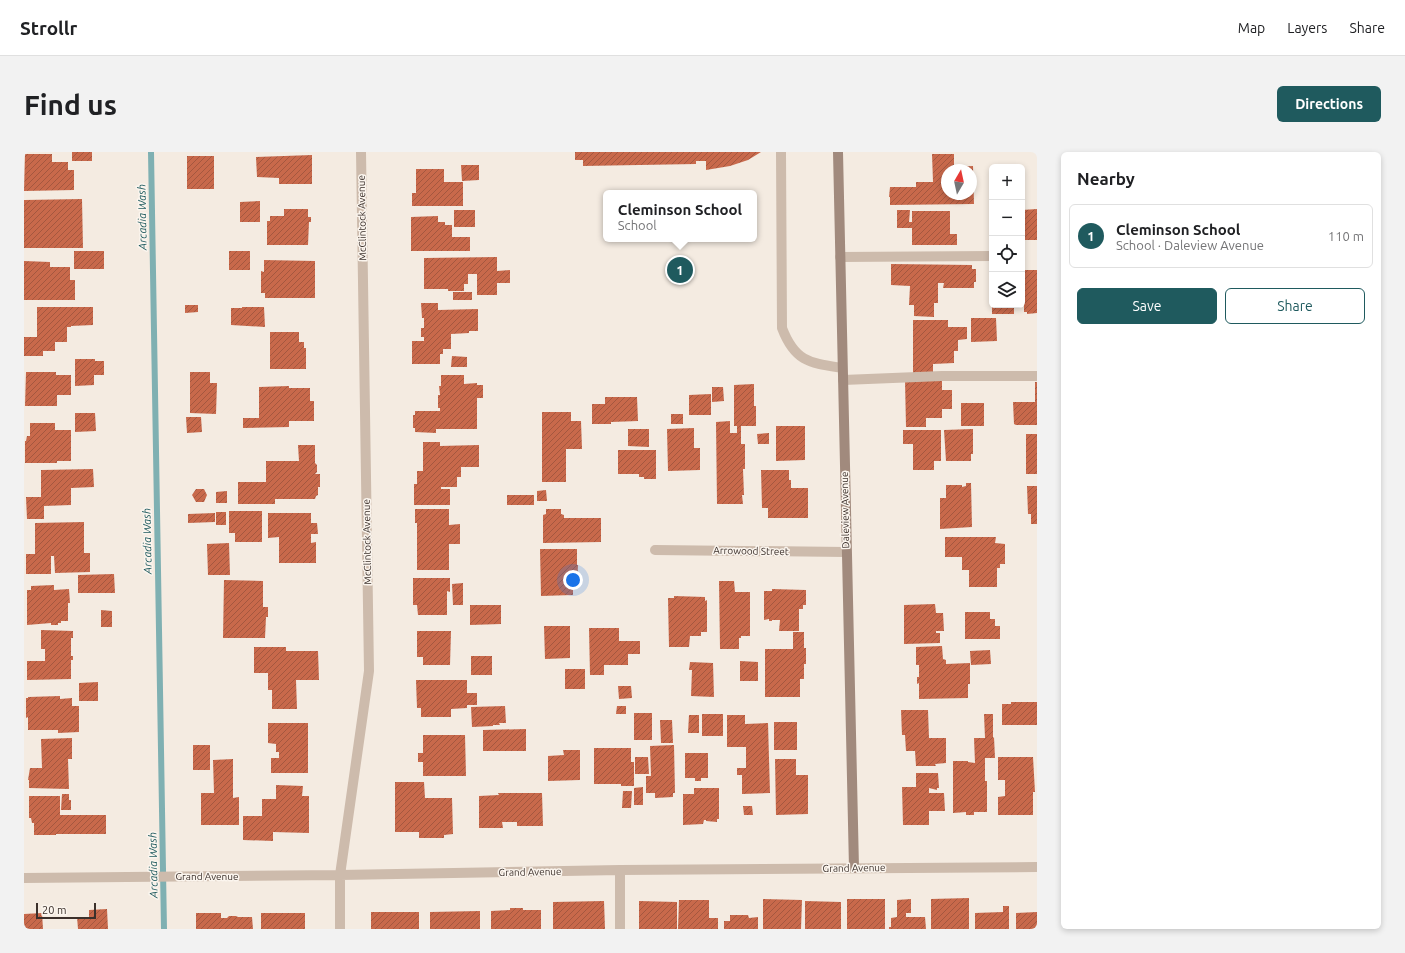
<!DOCTYPE html>
<meta charset="utf-8">
<style>
:root{--surface:#fff;--page:#f2f2f2;--text:#202124;--muted:#757577;--line:#e0e0e0;--accent:#1f5a5e}
body{margin:0;font-family:Ubuntu,sans-serif;background:var(--page);color:var(--text)}
.controls{position:absolute;right:12px;top:12px;display:grid;overflow:hidden;border-radius:6px;box-shadow:0 2px 6px #0003}
.controls button{width:36px;height:36px;display:grid;place-items:center;padding:0;border:0;border-bottom:1px solid var(--line);background:var(--surface);color:var(--text);font:20px sans-serif}
.compass{position:absolute;left:917px;top:12px;width:36px;height:36px;border-radius:50%;background:var(--surface);box-shadow:0 2px 6px #0003;rotate:9deg}
.scale{position:absolute;left:12px;bottom:10px;width:60px;box-sizing:border-box;padding-left:4px;border:2px solid #3b302b;border-top:0;font-size:11px;line-height:14px;white-space:nowrap;color:#3b302b;-webkit-text-stroke:3px #fbf5ee;paint-order:stroke}
.you{position:absolute;left:549px;top:428px;width:14px;height:14px;margin:-10px;border:3px solid #fff;border-radius:50%;background:#1a73e8;box-shadow:0 0 0 6px #1a73e833}
.badge{display:grid;place-items:center;width:26px;height:26px;border-radius:50%;background:var(--accent);color:#fff;font-size:13px;font-weight:700}
.pin{position:absolute;translate:-50% -50%;border:2px solid #fff;box-shadow:0 1px 4px #0006}
.popup{position:absolute;left:579px;top:38px;width:154px;height:52px;box-sizing:border-box;display:grid;place-content:center;border-radius:6px;background:var(--surface);filter:drop-shadow(0 1px 3px #0005);font-size:13px;white-space:nowrap;color:var(--muted)}
.popup b{font-size:15px;color:var(--text)}
.popup::after{content:'';position:absolute;left:50%;top:100%;margin-left:-8px;border:8px solid transparent;border-top-color:var(--surface)}
.list{margin:0;padding:0;list-style:none}
h2{display:flex;justify-content:space-between;align-items:center;height:52px;margin:0;padding:0 16px;font-size:17px}
h2 small{font-size:13px;font-weight:400;color:var(--muted)}
.list li{display:grid;grid-template-columns:26px 1fr auto;gap:12px;align-items:center;box-sizing:border-box;height:64px;margin:0 8px 8px;padding:0 8px;border:1px solid var(--line);border-radius:6px}
.list b{display:block;font-size:15px;white-space:nowrap}
.list p{margin:0;font-size:13px;white-space:nowrap;color:var(--muted)}
.list em{font-size:13px;font-style:normal;color:var(--muted)}
.actions{display:flex;gap:8px;padding:12px 16px}
.actions a{flex:1;padding:9px 0;border:1px solid var(--accent);border-radius:6px;text-align:center;font-size:14px;color:var(--accent)}
.actions .main{background:var(--accent);color:#fff}
.icon{flex:none;width:22px;height:22px;fill:none;stroke:currentColor;stroke-width:2;stroke-linecap:round;stroke-linejoin:round}
.map{position:relative;flex:none;width:1013px;height:777px;overflow:hidden;border-radius:6px}
header{display:flex;align-items:center;gap:24px;box-sizing:border-box;height:56px;padding:0 20px;background:var(--surface);border-bottom:1px solid var(--line)}
header strong{font-size:19px}
nav{display:flex;gap:22px;margin-inline-start:auto;font-size:14px}
.intro{display:flex;align-items:center;justify-content:space-between;box-sizing:border-box;height:96px;padding:0 24px}
h1{margin:0;font-size:28px}
.button{padding:10px 18px;border-radius:6px;background:var(--accent);color:#fff;font-size:14px;font-weight:700}
main{display:flex;gap:24px;padding:0 24px}
aside{flex:1;background:var(--surface);border-radius:6px;box-shadow:0 2px 6px #0003}
.map>svg:first-child{display:block}
.lines{fill:none;stroke-linecap:round;stroke-linejoin:round}
.stream{stroke:#7fb0b2;stroke-width:6}
.building{fill:url(#building-hatch);fill-rule:evenodd}
.lane{stroke:#cdbbac;stroke-width:10}
.street{stroke:#cdbbac;stroke-width:10}
.secondary{stroke:#a18a7d;stroke-width:10}
.labels{text-anchor:middle;dominant-baseline:central;stroke-width:3;stroke-linejoin:round;paint-order:stroke}
.street-label{font-size:10px;fill:#3b302b;stroke:#fbf5ee}
.water-label{font-size:11px;font-style:italic;fill:#1f5a5e;stroke:#fbf5ee}
</style>
<header>
<strong>Strollr</strong>
<nav><a>Map</a><a>Layers</a><a>Share</a></nav>
</header>
<div class="intro"><h1>Find us</h1><a class="button">Directions</a></div>
<main>
<div class="map">
<svg width="1013" height="777" viewBox="0 0 1013 777">
<defs>
<pattern id="building-hatch" width="6" height="6" patternUnits="userSpaceOnUse"><rect width="6" height="6" fill="#c8694b"/><path d="M-1 1l2-2M0 6l6-6M5 7l2-2" fill="none" stroke="#a4573f"/></pattern>
</defs>
<rect width="100%" height="100%" fill="#f4ebe1"/>
<g class="lines">
<path class="stream" d="M127,0l13,777"/>
</g>
<path class="building" d="M48,0h20v9h-20z
M551,0h186l-13,8 -18,6 -24,4v-9h-10v3l-113,2v-6h-8z
M1,2h27v8h16v8h6v20l-50,1z
M908,2h22v13l19,-1 1,38 -84,1v-8h-1l1,-10h26v-5h17zM923,18h24v24h-24z
M288,3v29h-33v-6l-22,-1 -1,-20z
M163,4h27v33h-27z
M437,13h18v15l-17,1z
M392,17h28v13h19v24h-51v-13h4z
M58,47l1,49h-59v-48z
M236,49v21h-20v-20z
M260,57h24v8h3v5h-2l-1,23h-41v-24h3v-5h14z
M1013,57v31h-15v-30z
M430,58h21v17h-21z
M873,58h13l-1,12h3v-11h38v23h7v11h-45v-17h-15z
M414,64v6h7v3h7v12h18v14h-59v-34z
M50,99h30v18h-30z
M205,99h21v19h-21z
M473,105v14l13,-1v13h-13v12h-20v-21h-9v10h-4v7h-16v-2h-24v-31z
M240,108l51,1v37h-50v-5h-4v-22l3,1z
M0,109l26,1v5h20v13h5v20h-51z
M867,112l81,1v4h4v13h-2v6h-31l1,-5h-6v20h-4v14l-20,-1v-11h-5l1,-19 -19,-1z
M998,118h15v43l-10,1v-2h-3v-11h-2z
M429,140h19v8h-19z
M397,151h17v7l40,-1v22h-9v2l-18,1v15h-8v5h-3v10h-28v-23h12v-4h-3v-9h3v-10h-2z
M161,153h13v7l-13,1z
M968,153h22v9h-22z
M13,155h56v18l-22,1v1h-4v15h-12v9h-12v5h-19v-19h13z
M218,155h22l1,20 -34,-2v-17h11z
M947,166h25l1,23 -26,1z
M889,168h35v7h19v12l-9,1v11h-4v12l-21,1v9h-20z
M246,180h29v10h5v6h2v21h-36z
M428,204l15,1v10h-16z
M51,207h20v2h9v14h-10v10l-19,1z
M2,220h30v3h15v20h-14v11h-32z
M166,220h20v11h7l-1,31 -26,-1z
M417,223h23v9l13,-1v2h6v13h-6v31h-41v4l-21,-1v-4h-2v-13h2v-4h25v-3h-2v-13h2l-1,-9h2z
M881,228h37v10h10v19h-10v9h-16v9h-20z
M1011,230h2v43h-21l-2,-1 -1,-22h22z
M730,232v22h2v20h-15v18h4v25h-2l1,26h-2l1,9h-26l-1,-82 14,-1v12h7v-7h-3v-41z
M265,234v2h21v13h4v20h-25v6l-46,1v-10h16v-31z
M688,235h11l1,14 -12,1z
M687,242v21h-22v-20z
M581,245h32l1,24 -27,1v2h-19v-20h13z
M937,251h23v23h-23z
M518,260h29v9h10l1,28h-16v33h-24z
M51,261h20l1,18 -21,1z
M647,262h12v10h-12z
M162,265h15l1,15 -15,1z
M6,271h25v7h16v31h-14v2h-32v-22h1l1,-5h3z
M752,274h29v34l-29,1z
M670,276v20h6v22l-32,1 -1,-42z
M604,277h21v18l-21,-1z
M949,277v25h-2v7h-25l-2,-31z
M879,278h38v31h-7v9h-21v-26h-10z
M745,281v11h-11l-1,-10z
M1002,282h11v40h-11z
M399,290h17v4l39,-1v22h-18v10h-4v10h-16v2h9v16h-36v-21h3v-13h6z
M274,293h17v18l2,2v7l-2,2h5v13h-2v8l-2,1 -1,3h-40v5h-37v-22h28v-21h33z
M594,298h38v29h-12v-2h-5v-3h-21z
M69,317l1,18 -23,1v17l-27,1v13h-17l-1,-22h15v-27z
M737,318h28v10h2v8h17v30h-40v-10h-6z
M942,331h5l1,44 -32,2v-31h6v-13h16v2l4,-1z
M1003,334h10v38h-6v-10h-3z
M172,337h8l3,6 -3,7h-8l-4,-7z
M522,338l1,11h-10v-10z
M203,339v12h-11v-11z
M483,343h27v10h-27z
M391,357h34v16l11,-1v20h-11v26h-32v-47h-2z
M522,357h15v5l3,1v3h37v24l-58,1v-28l3,-1z
M205,359h33v31h-27v-9h-6z
M192,360h10v13h-10z
M191,361v9l-27,1v-9z
M244,361h43v10h6l1,11h-7v9l5,-1v21h-37v-26l-11,1z
M60,370v31h6v19l-35,1 -1,-17h-3v18h-25v-20h9v-31z
M921,385h51l-1,6 10,1v20h-5v4h-3v19h-28v-17h-7v-13h-17z
M205,391l1,32h-22l-1,-31z
M516,397h37v16h1l-1,19 -4,1v10l-32,1z
M90,422l1,19h-37v-18z
M389,426h37v14l-3,-1v24h-29l-1,-10h-4z
M200,428l39,1v26h5v10h-2l-1,21h-42z
M695,429h15l1,11h15v44h-9v2h-2v11h-19z
M439,431v22h-10l-1,-21z
M30,433v5l15,-1 1,14h-2v18h-7v2h-3v2h-7v-2l-24,2v-35h4v-4z
M748,437l34,1v15h-3v4h-4v22h-20l1,-11h-8v1h-3v-2l-5,1v-29h8z
M650,444l31,1v4l2,-1v32h-6v4h-11l-1,11h-20l-1,-49h6z
M911,452l1,9h7l1,18h-8v2h4v10l-36,1v-39z
M446,453h31v19l-31,1z
M77,458l11,1v16h-11z
M941,460h25v7h5v7h5v13h-35z
M520,474h26v32l-25,1z
M565,476h30v13h21v13h-12v11h-24v10h-14z
M17,478l32,1v7h-2v18h2v4h-2v19l-44,1v-19h18v-12h-4z
M393,479h34l-1,34h-27v-8h-6z
M769,480h11v16h2v16h-2v15h-4v18h-35v-48h28z
M918,494l1,13 3,1v4l24,-1v21h-2v14l-49,1v-16l-2,1v-7h2v-12h-3v-18z
M230,495h32v4h32l1,29h-23l1,29h-25v-19h-4v-17h-14z
M966,498l1,14 -20,1 -1,-14z
M447,504h21v19h-21z
M716,509l18,1v19h-18z
M666,510l23,1 1,34 -23,-1 1,-26h-3z
M541,517h20v20h-20z
M392,528h51v13h10v12h-10v3l-16,1v8h-30v-9h-4z
M74,530v19h-19v-18z
M594,534h13l1,12 -13,1z
M36,544v3l12,-1v8h7v26l-21,1v-3h-30v-13l-2,1v-20h2v-1z
M987,550h26v23h-35v-21h9z
M481,554l1,17h-7l1,2h-7v1l-21,1 -1,-20z
M593,554h9v8h-10z
M877,558h27l1,28h17v25l-11,1 1,2h-20l-1,-15h-9l-1,-16h-3z
M610,561h18v27h-18z
M678,562h21v22h-21z
M960,562h9v24l1,-1 1,21h-10v23h2v31h-13v3h-8v-3l-13,1v-52h15v1l7,1 -1,-25h11z
M665,563h10v18h-11z
M703,563h18v9l23,-1 2,70 -28,1v-19h-5v-7h9v-21h-19z
M636,568h12l1,23h-12z
M750,570h23v28h-23z
M244,571h40v50h-37v-15h8v-6h-3v-8l-8,-1z
M502,577v22h-43v-21z
M399,583h42l1,41h-43v-14h-5v-9h5z
M48,586v21h-4l1,30 -40,-1v-8h-1l2,-12h12l-1,-29z
M169,593h17v25h-17z
M650,593l1,48h-2v4l-18,1v-5h-9v-17h5l-1,-30z
M570,596h37v14h3v24h-13v-2h-27z
M539,598h17v30l-32,1v-25l16,-1z
M661,601h23v25h-7v3h-6v-3h-10z
M611,605h13l1,17h-14z
M974,605h35l2,35h-2v23h-35v-18l7,-1v-16h-7z
M209,607v39l6,-1v28h-38v-32h13l-1,-33z
M751,607h21v16h12v39l-32,1z
M892,621h22l1,15h-2v2l-8,-2v5h15l1,18h-16v14h-26l-1,-38h14z
M371,630h29l1,16h27l1,36 -9,1v3h-25v-6h-24z
M252,633l27,1 -1,10h7v37l-36,-1v9l-30,-1v-24h19v-17h14z
M619,635v18h-9v-17z
M670,636h25v31h-2v3l-11,-1v-1h-2l-1,4 -20,1v-31h11z
M599,639h9l-1,17h-9z
M474,641h44l1,33h-26v-4h-15l1,6h-24v-32l20,-1z
M38,642h7v6h2v10h-10z
M5,644h31v19h46v19h-50v1h-22v-12h-2l-1,-5h-2z
M719,654h9l1,9h-9z
M945,746v31h-38v-30z
M739,747l39,1 -1,29h-38z
M823,747h38v30h-38z
M887,747v14h-5v4h19l1,12h-37v-2h2v-9l6,-1v-17z
M655,748h30v18h9v11h-40z
M580,749l1,28h-52v-27z
M615,749l38,1v27h-38z
M781,749l36,1v27h-36z
M979,754h6v23h-34v-16l28,-1z
M486,756h13v2h18v19h-50v-18l19,-1z
M83,757l1,20h-30l-1,-12h12v-7z
M456,759v18h-50v-17z
M347,760h48v17h-48z
M1013,760v17h-21v-16z
M18,761l1,16h-19v-15z
M172,761h25v5h6l2,-2h7l2,1h14l1,12h-57z
M237,761h44v16h-44z
M706,763h18l1,3 9,-1v12h-34v-8h6z"/>
<g class="lines">
<path class="lane" d="M757,0l1,176c13,34 28,35 60,40
M816,105l152,-1
M819,228l99,-4h95"/>
<path class="street" d="M631,398l191,2
M596,718v59
M0,726l316,-3 280,-5 417,-3
M316,777v-54l29,-204 -8,-519"/>
<path class="secondary" d="M814,0l16,716"/>
</g>
<g class="labels">
<g class="street-label">
<text transform="translate(338 66) rotate(-91)">McClintock Avenue</text>
<text transform="translate(821 358) rotate(-91)">Daleview Avenue</text>
<text transform="translate(343 390) rotate(-91)">McClintock Avenue</text>
<text transform="translate(727 399) rotate(1)">Arrowood Street</text>
<text transform="translate(830 716) rotate(-1)">Grand Avenue</text>
<text transform="translate(506 720) rotate(-1)">Grand Avenue</text>
<text x="183" y="724">Grand Avenue</text>
</g>
<g class="water-label">
<text transform="translate(118 65) rotate(-91)">Arcadia Wash</text>
<text transform="translate(123 389) rotate(-91)">Arcadia Wash</text>
<text transform="translate(129 713) rotate(-91)">Arcadia Wash</text>
</g>
</g>
</svg>
<div class="controls">
<button>+</button>
<button>−</button>
<button><svg class="icon" aria-label="locate" viewBox="0 0 24 24"><circle cx="12" cy="12" r="6"/><path d="M12 2v4M12 18v4M2 12h4M18 12h4"/></svg></button>
<button><svg class="icon" aria-label="layers" viewBox="0 0 24 24"><path d="M12 4l9 5-9 5-9-5zM3 14l9 5 9-5"/></svg></button>
</div>
<svg class="compass" viewBox="-18 -18 36 36"><path d="M0-13l5 13h-10z" fill="#e53935"/><path d="M0 13l5-13h-10z" fill="#757577"/></svg>
<div class="scale">20 m</div>
<div class="you"></div>
<div class="pin badge" style="left:656px;top:118px">1</div>
<div class="popup"><b>Cleminson School</b>School</div>
</div>
<aside>
<h2>Nearby<small></small></h2>
<ul class="list">
<li><span class="badge">1</span><div><b>Cleminson School</b><p>School · Daleview Avenue</p></div><em>110 m</em></li>
</ul>
<div class="actions"><a class="main">Save</a><a>Share</a></div>
</aside>
</main>
